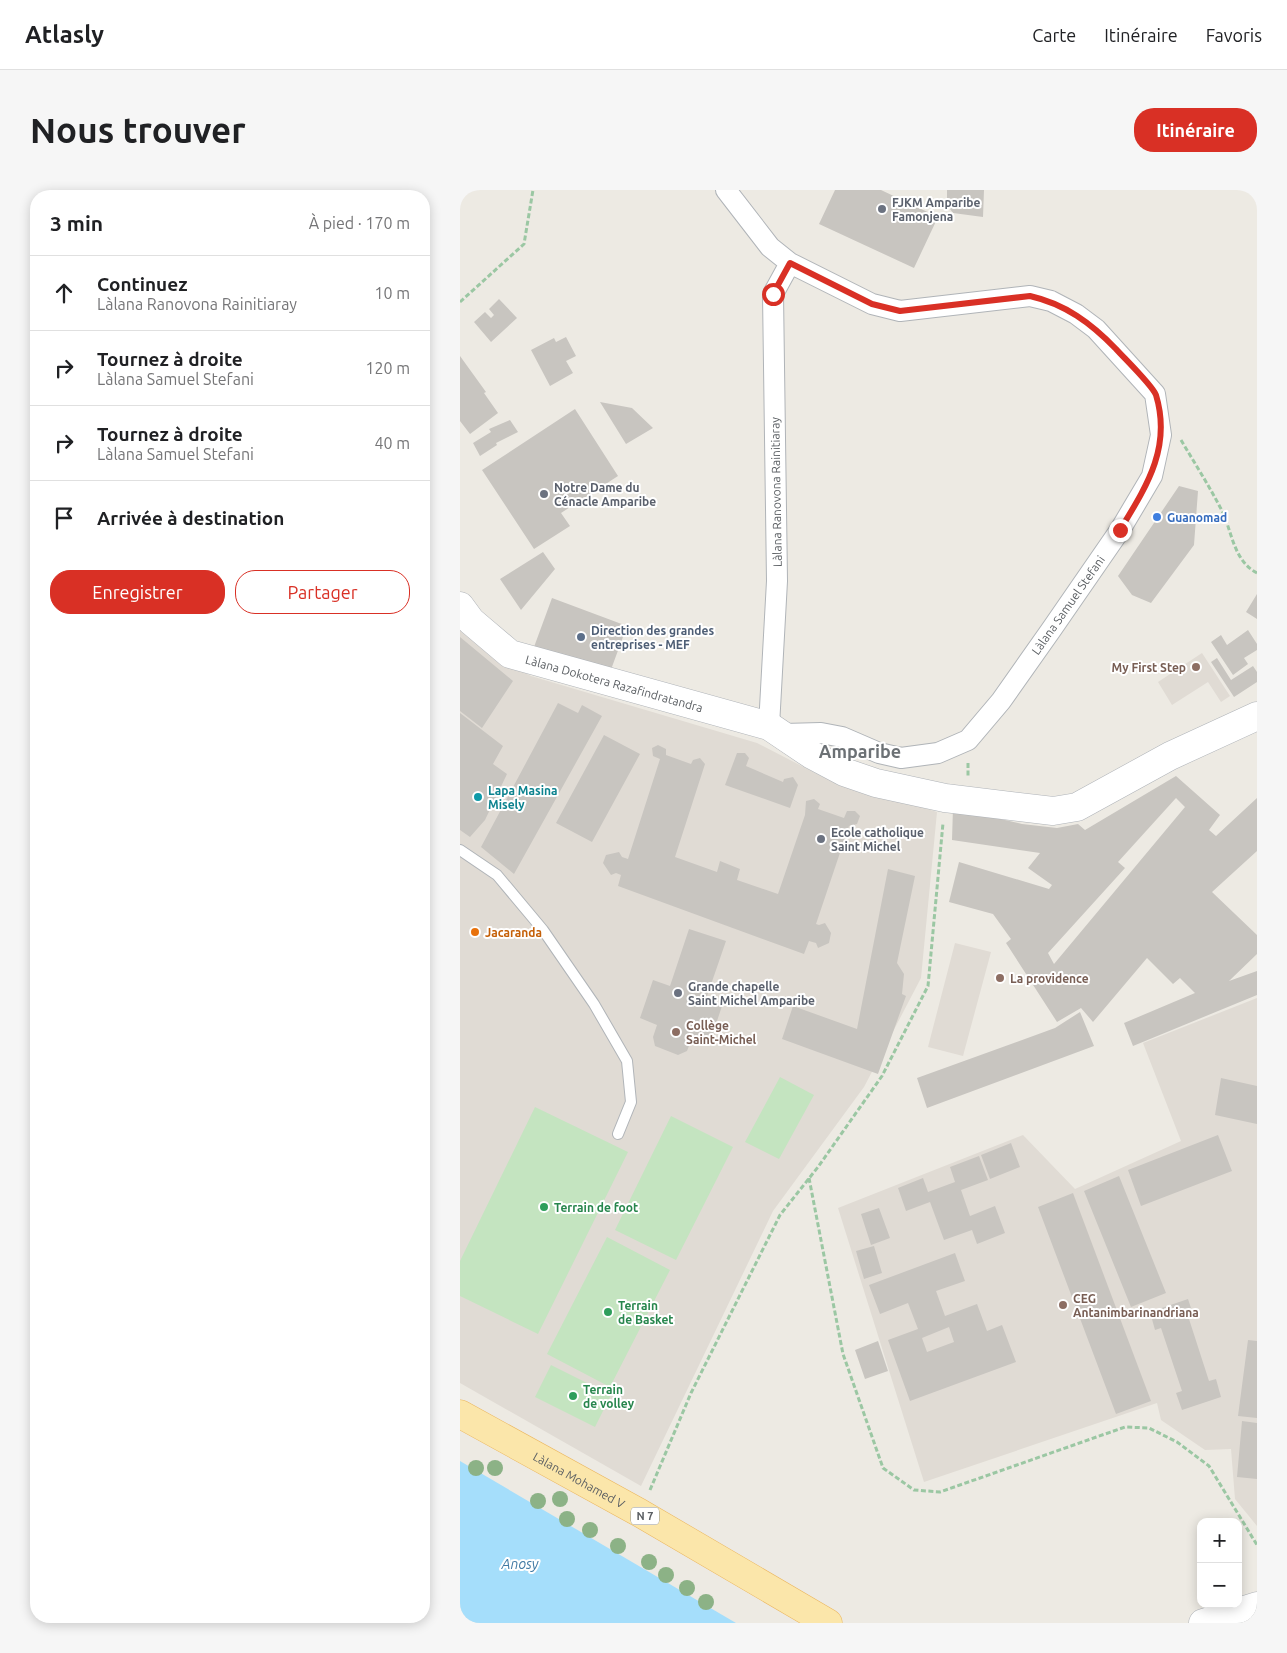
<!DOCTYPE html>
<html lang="fr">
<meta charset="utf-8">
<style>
:root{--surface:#fff;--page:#f6f6f6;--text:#202124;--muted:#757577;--line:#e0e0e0;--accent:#d93025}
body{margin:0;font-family:Ubuntu,sans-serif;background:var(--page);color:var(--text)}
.controls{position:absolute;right:15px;bottom:15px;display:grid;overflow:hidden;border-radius:10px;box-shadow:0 2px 12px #0003}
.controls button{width:45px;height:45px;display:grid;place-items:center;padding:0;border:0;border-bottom:1px solid var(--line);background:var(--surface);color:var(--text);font:25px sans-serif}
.stop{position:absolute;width:15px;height:15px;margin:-11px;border:4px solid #d93025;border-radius:50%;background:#fff}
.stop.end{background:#d93025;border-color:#fff;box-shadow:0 1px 5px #0008}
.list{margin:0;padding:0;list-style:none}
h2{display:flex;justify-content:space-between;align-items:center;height:65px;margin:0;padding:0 20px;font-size:21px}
h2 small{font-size:16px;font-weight:400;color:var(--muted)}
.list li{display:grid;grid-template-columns:32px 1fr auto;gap:15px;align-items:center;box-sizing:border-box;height:75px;padding:0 20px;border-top:1px solid var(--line)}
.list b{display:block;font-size:19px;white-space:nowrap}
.list p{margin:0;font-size:16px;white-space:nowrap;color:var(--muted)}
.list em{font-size:16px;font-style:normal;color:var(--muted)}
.actions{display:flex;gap:10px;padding:15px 20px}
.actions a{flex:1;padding:11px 0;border:1px solid var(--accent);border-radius:20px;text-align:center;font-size:18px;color:var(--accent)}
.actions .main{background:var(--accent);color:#fff}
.icon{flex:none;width:28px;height:28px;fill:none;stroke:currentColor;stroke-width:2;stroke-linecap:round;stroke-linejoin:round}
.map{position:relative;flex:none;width:797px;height:1433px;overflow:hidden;border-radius:20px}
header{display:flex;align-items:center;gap:30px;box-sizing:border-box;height:70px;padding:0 25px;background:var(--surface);border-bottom:1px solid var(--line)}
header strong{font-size:24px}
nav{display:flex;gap:28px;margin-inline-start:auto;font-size:18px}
.intro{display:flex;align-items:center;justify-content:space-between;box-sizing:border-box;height:120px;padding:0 30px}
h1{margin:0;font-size:35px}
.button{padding:12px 22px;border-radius:20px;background:var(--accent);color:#fff;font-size:18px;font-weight:700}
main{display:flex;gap:30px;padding:0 30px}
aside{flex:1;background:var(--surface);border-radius:20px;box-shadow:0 2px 12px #0003}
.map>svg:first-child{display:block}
.education{fill:#e0dbd4}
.green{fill:#c4e4c0}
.water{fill:#a5defb}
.building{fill:#c8c5c0;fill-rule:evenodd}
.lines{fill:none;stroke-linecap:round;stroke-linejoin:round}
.lane-casing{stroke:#b0b4b8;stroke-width:12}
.street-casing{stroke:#b0b4b8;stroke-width:22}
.secondary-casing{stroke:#afb3b8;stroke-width:29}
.primary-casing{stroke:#ebb65e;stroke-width:29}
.path{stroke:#9bc7a3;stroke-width:3;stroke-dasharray:5 2.5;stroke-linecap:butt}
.lane{stroke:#fff;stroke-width:10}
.street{stroke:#fff;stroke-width:20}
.secondary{stroke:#fff;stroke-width:28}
.primary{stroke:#fbe6aa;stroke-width:28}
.tree{fill:#8cb286}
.route{stroke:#d93025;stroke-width:6}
.worship-dot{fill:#6b7280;stroke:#fff;stroke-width:2}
.shop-dot{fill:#3f7fe0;stroke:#fff;stroke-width:2}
.service-dot{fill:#5c6f8a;stroke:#fff;stroke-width:2}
.education-dot{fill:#8d6e63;stroke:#fff;stroke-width:2}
.culture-dot{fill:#0f9aa8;stroke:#fff;stroke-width:2}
.food-dot{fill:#e8710a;stroke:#fff;stroke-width:2}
.leisure-dot{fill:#2e9e5b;stroke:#fff;stroke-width:2}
.labels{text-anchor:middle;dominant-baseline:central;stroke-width:4;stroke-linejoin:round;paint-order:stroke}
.shield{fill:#fff;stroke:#8c8f92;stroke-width:1}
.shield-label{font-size:11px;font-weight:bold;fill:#5b5f63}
.worship-label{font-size:12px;font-weight:bold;fill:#5b616d;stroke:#fff;text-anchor:start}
.street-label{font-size:12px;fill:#5b5f63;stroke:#fff}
.shop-label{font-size:12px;font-weight:bold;fill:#366cbe;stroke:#fff;text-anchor:start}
.service-label{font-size:12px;font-weight:bold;fill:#4e5e75;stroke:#fff;text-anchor:start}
.education-label{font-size:12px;font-weight:bold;fill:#785e54;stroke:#fff;text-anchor:start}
.culture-label{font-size:12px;font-weight:bold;fill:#0d838f;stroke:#fff;text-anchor:start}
.food-label{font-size:12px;font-weight:bold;fill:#c56008;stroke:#fff;text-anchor:start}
.leisure-label{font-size:12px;font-weight:bold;fill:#27864d;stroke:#fff;text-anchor:start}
.water-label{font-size:14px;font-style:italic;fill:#407aa4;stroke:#fff}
.district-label{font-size:18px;font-weight:bold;fill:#6c7175;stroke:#fff}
</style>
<header>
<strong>Atlasly</strong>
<nav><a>Carte</a><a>Itinéraire</a><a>Favoris</a></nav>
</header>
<div class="intro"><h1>Nous trouver</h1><a class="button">Itinéraire</a></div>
<main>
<aside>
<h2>3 min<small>À pied · 170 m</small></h2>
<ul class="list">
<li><svg class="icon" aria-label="ahead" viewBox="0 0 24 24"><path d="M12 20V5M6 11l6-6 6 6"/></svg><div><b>Continuez</b><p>Làlana Ranovona Rainitiaray</p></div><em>10 m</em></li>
<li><svg class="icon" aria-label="right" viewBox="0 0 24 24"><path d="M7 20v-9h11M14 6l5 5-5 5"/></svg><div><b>Tournez à droite</b><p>Làlana Samuel Stefani</p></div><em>120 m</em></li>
<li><svg class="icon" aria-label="right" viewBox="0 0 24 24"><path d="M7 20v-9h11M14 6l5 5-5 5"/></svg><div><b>Tournez à droite</b><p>Làlana Samuel Stefani</p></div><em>40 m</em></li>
<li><svg class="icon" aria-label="arrive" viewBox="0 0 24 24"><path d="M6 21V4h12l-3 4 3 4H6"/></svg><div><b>Arrivée à destination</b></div></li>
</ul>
<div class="actions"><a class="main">Enregistrer</a><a>Partager</a></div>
</aside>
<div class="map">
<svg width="797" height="1433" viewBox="0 0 797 1433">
<rect width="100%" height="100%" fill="#edeae3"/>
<path class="education" d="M0,433l48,41 23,12 226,67 66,34 114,35 -16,166 -57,109 -91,124 -132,275 -181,-103z
M742,463l28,43 -9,6 -13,-20 -36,23 -14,-23z
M495,753l36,9 -28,104 -35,-9z
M797,808v528l-22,-27 -4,-50 -26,1 -44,-30 -4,-17 -233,79 -86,-274 185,-73 52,54 106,-48 -38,-98z"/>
<path class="green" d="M320,887l34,18 -35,64 -34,-17z
M75,917l93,45 -90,182 -78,-38v-35z
M211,926l62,31 -57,113 -61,-30z
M147,1047l63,33 -60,117 -63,-33z
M91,1175l60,30 -16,32 -60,-30z"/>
<path class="water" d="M0,1271l276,162h-276z"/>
<path class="building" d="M375,0h46l57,27 -24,51 -95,-44z
M487,0h37l-1,27 -30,-4 -6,-8z
M39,109l18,19 -26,24 -17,-20 11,-10 6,6 3,-3 -5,-6z
M106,147l10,19 -10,5 7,12 -23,13 -19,-36 23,-12 2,4z
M0,166l26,36 -2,1 14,20 -28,21 -10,-13z
M140,212l32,6 21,20 -27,16z
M115,219l43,67 -57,37 9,13 -36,23 -52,-79z
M50,230l8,12 -22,11 1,2 -17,11 -7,-13 18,-11 -2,-3z
M719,296l19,5 -4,54 -43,58 -19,-8 -14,-19z
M83,362l12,17 -34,41 -21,-31z
M797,404v25l-11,-7z
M92,408l75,28 -18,49 -75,-28z
M788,440l9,14v6l-13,8 4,6 -15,11 -22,-33 10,-7 6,10z
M0,447l53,44 -31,47 -22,-17z
M757,468l14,22 22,-14 4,6v10l-23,15 -23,-35z
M98,513l20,10 4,-8 20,11 -88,158 -33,-27z
M0,523l43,33 -10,18 14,10 -22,46 -15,17 -10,-7z
M144,545l36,19 -48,88 -36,-19z
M198,555l8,4v6l25,9 2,-4 7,-2 5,6 -30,93 42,15 3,-11 20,8 -3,11 41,14 27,-79 1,-14 8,-2 6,5 -2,5 26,9 3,-7h8l5,5 -3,8 -8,2 -33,98 3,1 6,-2 6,10 -2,10 -11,5 -2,-5 -7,-2 -5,13 -186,-68 3,-11 -5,-2 -5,2 -8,-12 3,-8 13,-3 3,5 6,2 32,-100 -7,-3 -1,-8z
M277,563h8l4,5 -3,8 37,16 1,-3 9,-2 5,8 -8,23 -65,-23z
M716,586l44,39 -11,15 7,6 41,-38v53l-45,41 45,43v19l-28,27 28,-10v24l-124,51 -9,-23 71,-30 -15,-15 -7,6 -26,-26 -54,64 -12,-14 -24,14 -51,-79 5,-4 -18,-25 -44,-12 10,-40 90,27 3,-4 -24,-17 12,-15 -88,-13 1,-32 69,16 35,4 21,-4 7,6zM716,608l9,9 -131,157 -6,-11 77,-85 -7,-6z
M428,679l27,7 -18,87 7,11 -2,20 4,2 -28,78 -96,-35 11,-33 64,23z
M229,739l37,12 -20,58 16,7 -13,39 -17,-7 -5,13 -9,4 -23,-9 -2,-9 4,-12 -17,-7 13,-38 17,6z
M620,822l14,34 -167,62 -10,-30 138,-50z
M761,888l36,8v38l-42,-9z
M758,945l14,36 -91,35 -13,-36z
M551,953l9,24 -30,12 -9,-24z
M519,966l9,24 -27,10 9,26 25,-10 10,27 -28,11 -5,-14 -28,10 -14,-38 -24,9 -8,-23 25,-10 5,14 27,-10 -5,-15z
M659,986l47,117 -35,14 -47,-116z
M613,1003l78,208 -35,13 -78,-207z
M419,1018l11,30 -19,7 -10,-31z
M414,1056l8,27 -18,6 -8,-28z
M495,1063l10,28 -29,10 9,25 32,-12 10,27 15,-6 14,37 -106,39 -22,-61 30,-11 -10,-26 -28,11 -11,-29zM489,1137l5,15 -27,10 -5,-14z
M728,1109l6,18 -5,2 20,62 7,-2 5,18 -39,13 -6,-17 6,-2 -21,-63 -6,2 -5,-18z
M788,1150l9,1v77l-19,-2z
M418,1151l10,30 -23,8 -10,-29z
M782,1231l15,2v56l-20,-2z"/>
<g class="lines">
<g class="lane-casing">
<path id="lane" d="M0,660l37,25 46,55 51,74 33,57 4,41 -13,32"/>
</g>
<g class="street-casing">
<path id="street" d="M266,0l44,57 20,16 82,41 28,7 130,-15 21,5 25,13 20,15 59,65 6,41 -9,41 -32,54 -69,100 -50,71 -33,39 -30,13 -37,5 -22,-5 -37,-16 -21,-4 -37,1
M309,536l8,-145 -4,-287 17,-31"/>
</g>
<g class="secondary-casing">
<g id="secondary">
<path id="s1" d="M0,416l11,15 39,33 259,72 43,29 32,17 32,11 69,15 108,13 24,-4 93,-51 87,-40"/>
<path d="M743,1433l54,-17"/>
</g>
</g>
<g class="primary-casing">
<g id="primary">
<path id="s2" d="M0,1224l180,99 188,110"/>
</g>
</g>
<path class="path" d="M0,112l64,-58 9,-54
M721,250c13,22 27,44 39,67 12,21 12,53 37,66
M508,573v14
M349,988l34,176 40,114 31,22 26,2 185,-65 24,1 28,14 32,24 48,79
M190,1300l41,-97 89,-178 38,-48 64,-91 46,-90 15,-163"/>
<use href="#lane" class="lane"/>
<use href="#street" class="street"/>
<use href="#secondary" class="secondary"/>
<use href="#primary" class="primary"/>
</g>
<g class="tree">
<circle cx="16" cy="1278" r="8"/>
<circle cx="35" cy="1278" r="8"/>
<circle cx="100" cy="1309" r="8"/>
<circle cx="78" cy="1311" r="8"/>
<circle cx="107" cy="1329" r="8"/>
<circle cx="130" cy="1340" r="8"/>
<circle cx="158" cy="1356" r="8"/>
<circle cx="189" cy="1372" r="8"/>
<circle cx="206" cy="1385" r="8"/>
<circle cx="227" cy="1398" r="8"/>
<circle cx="246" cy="1412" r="8"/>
</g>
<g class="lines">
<path class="route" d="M313,104l17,-31 82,41 28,7 130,-15c35,8 61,27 86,53 8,9 36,36 40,46 16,53 -10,92 -36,135"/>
</g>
<g class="worship-dot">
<circle cx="422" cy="19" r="5"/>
<circle cx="84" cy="304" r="5"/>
<circle cx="361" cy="649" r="5"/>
<circle cx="218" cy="803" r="5"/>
</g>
<circle class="shop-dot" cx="697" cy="327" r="5"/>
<circle class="service-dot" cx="121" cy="447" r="5"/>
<g class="education-dot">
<circle cx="736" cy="477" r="5"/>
<circle cx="540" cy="788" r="5"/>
<circle cx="216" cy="842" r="5"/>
<circle cx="603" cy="1115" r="5"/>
</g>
<circle class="culture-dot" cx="18" cy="607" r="5"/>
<circle class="food-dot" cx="15" cy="742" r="5"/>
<g class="leisure-dot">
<circle cx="84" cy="1017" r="5"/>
<circle cx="148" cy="1122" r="5"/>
<circle cx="113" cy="1206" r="5"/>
</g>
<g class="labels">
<rect class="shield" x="171" y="1317.5" width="28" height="17" rx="4"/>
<g class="shield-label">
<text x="185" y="1326">N 7</text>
</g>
<g class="worship-label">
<text x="432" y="12">FJKM Amparibe<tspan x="432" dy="14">Famonjena</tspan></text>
<text x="94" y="297">Notre Dame du<tspan x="94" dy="14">Cénacle Amparibe</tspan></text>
<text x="371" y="642">Ecole catholique<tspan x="371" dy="14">Saint Michel</tspan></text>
<text x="228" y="796">Grande chapelle<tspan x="228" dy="14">Saint Michel Amparibe</tspan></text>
</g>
<g class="street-label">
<text transform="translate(316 302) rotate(-91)">Làlana Ranovona Rainitiaray</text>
<text transform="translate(608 415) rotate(-55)">Làlana Samuel Stefani</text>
<text stroke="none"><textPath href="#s1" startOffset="178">Làlana Dokotera Razafindratandra</textPath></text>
<text stroke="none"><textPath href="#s2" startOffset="136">Làlana Mohamed V</textPath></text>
</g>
<g class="shop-label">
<text x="707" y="327">Guanomad</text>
</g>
<g class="service-label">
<text x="131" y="440">Direction des grandes<tspan x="131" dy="14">entreprises - MEF</tspan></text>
</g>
<g class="education-label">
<text x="726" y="477" text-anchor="end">My First Step</text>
<text x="550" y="788">La providence</text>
<text x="226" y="835">Collège<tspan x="226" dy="14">Saint-Michel</tspan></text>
<text x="613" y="1108">CEG<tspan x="613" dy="14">Antanimbarinandriana</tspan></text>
</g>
<g class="culture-label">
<text x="28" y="600">Lapa Masina<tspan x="28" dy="14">Misely</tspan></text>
</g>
<g class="food-label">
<text x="25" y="742">Jacaranda</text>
</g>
<g class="leisure-label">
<text x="94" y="1017">Terrain de foot</text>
<text x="158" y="1115">Terrain<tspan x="158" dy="14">de Basket</tspan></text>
<text x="123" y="1199">Terrain<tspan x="123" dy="14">de volley</tspan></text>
</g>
<g class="water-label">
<text x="60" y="1374">Anosy</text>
</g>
<g class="district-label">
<text x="400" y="561">Amparibe</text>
</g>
</g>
</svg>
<div class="controls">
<button>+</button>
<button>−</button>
</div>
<div class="stop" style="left:313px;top:104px"></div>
<div class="stop end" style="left:660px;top:340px"></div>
</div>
</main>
